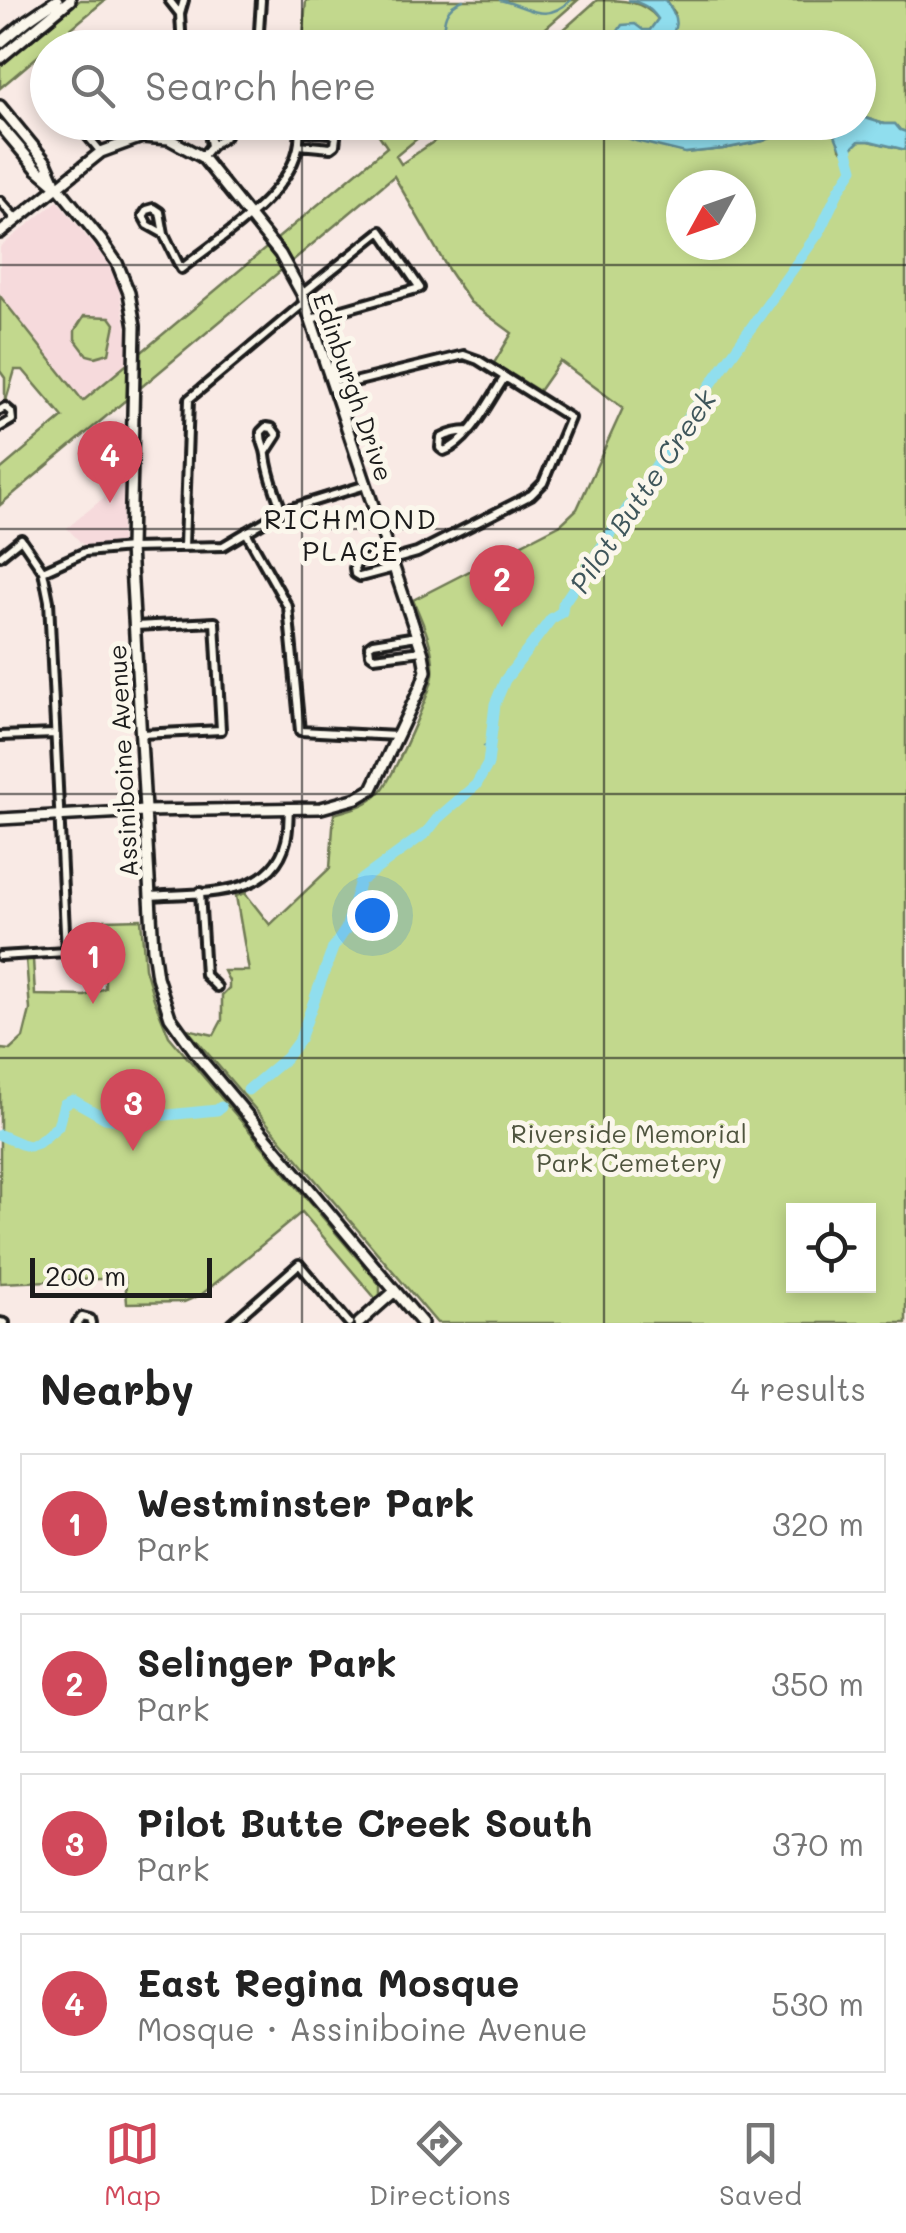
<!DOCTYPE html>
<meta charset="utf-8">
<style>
:root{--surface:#fff;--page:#f2f2f2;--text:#222;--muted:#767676;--line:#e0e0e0;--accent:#d1495b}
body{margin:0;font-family:Mali,sans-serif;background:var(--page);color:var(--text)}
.controls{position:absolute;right:30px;bottom:30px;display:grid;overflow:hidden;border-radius:0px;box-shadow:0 5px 15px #0003}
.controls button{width:90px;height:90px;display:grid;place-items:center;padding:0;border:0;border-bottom:2px solid var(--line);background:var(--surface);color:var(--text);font:50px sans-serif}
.compass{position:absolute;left:666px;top:170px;width:90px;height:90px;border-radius:50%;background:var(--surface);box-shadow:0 5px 15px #0003;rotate:230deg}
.scale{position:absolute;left:30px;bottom:25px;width:182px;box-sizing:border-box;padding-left:10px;border:5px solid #1c1c1c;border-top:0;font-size:28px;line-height:35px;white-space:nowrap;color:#1c1c1c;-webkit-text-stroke:8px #fbf7ec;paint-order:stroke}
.you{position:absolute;left:372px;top:915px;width:35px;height:35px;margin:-25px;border:8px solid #fff;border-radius:50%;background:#1a73e8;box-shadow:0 0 0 15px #1a73e833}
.badge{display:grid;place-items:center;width:65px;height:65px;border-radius:50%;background:var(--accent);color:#fff;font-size:32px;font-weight:700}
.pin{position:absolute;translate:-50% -82px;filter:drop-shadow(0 2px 5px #0008)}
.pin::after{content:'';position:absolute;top:52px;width:35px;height:30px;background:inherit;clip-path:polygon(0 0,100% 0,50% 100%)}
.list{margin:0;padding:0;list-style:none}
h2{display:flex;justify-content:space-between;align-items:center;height:130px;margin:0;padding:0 40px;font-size:42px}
h2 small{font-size:32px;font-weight:400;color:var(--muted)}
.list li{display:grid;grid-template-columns:65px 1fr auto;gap:30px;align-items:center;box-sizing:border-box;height:140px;margin:0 20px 20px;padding:0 20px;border:2px solid var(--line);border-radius:0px}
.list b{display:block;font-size:38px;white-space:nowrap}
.list p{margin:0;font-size:32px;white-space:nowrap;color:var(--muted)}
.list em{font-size:32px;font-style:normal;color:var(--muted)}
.icon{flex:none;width:55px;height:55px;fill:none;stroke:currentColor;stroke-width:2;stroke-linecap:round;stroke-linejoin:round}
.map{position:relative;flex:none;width:906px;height:1323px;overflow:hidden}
.search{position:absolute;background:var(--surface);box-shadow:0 5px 15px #0003;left:30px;right:30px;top:30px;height:110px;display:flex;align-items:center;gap:25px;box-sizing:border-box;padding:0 35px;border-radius:55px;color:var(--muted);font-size:38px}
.sheet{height:770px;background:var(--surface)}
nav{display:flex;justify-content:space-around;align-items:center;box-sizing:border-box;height:140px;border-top:2px solid var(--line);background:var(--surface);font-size:28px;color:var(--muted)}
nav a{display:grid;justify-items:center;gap:5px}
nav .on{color:var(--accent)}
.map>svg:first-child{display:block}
.built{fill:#f6dadc}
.green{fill:#c2d88d;stroke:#6f7a54;stroke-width:2.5;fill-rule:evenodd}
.water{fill:#90deee;stroke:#62909a;stroke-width:2.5}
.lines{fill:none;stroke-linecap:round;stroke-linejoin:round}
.stream{stroke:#62909a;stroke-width:2.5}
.river{stroke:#90deee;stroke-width:11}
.street-casing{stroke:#1c1c1c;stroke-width:14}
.secondary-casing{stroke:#1c1c1c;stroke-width:16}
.street{stroke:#fbf7ec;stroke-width:6}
.secondary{stroke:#fbf7ec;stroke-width:9}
.grid{fill:none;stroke:#1c1c1c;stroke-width:2.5;stroke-opacity:0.55}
.labels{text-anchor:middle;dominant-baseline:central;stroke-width:10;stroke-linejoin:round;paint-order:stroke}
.street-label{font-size:25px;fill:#1c1c1c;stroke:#fbf7ec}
.park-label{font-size:25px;fill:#4e543e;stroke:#fbf7ec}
.water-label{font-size:28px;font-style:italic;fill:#3f565b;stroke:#fbf7ec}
.neighbourhood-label{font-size:28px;letter-spacing:2.5px;fill:#1c1c1c;stroke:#fbf7ec}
</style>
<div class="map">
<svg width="906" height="1323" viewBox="0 0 906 1323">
<rect width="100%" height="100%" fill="#f9eae5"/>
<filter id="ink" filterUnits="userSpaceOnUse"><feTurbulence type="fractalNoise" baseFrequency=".01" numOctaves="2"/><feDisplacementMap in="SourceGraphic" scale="20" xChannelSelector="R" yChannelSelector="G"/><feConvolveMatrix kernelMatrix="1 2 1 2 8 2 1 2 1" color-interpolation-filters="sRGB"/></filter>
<g filter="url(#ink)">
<path class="built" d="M58,201l49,61 11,22 10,53v27l-45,37 -83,-105v-49z
M124,481l-3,62 -4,3 -32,1 -18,-19z"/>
<path class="green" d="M80,0h25l-105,88v-22z
M306,0h272l-55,48 -212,-1 -8,-10z
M597,0c24,0 46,0 61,19l-8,11 -34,3 -1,7 -7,4h-10l-5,3 -50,1z
M665,0h241v132l-6,-2 -5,-6h-11l-25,-8 -1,-68h-195l4,-4 8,-31z
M458,122l127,1 100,30 38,-4 40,-8 46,-18 21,4 8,9 2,12 6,5 13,-12h10l37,9v1173h-469l-250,-294 27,6 8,-15v-25l7,-7v-7l-5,-10h25l-13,-75 9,-3 25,32 60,-57 4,-54c18,-5 36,-9 48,-24 11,-14 49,-98 51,-115 2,-26 -10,-52 -20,-75l148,-76 16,-15 46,-101 -63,-47 -21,30 -45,-28 18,-30 -42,-31 -21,-31 -55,-95 -394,329v-35l63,-53 -40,-47h-8l-10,34v-26l-5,-7v-75l83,105 304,-254 -16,-24h65l-40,33 5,8 41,-28zM681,185h60v60h-60zM794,1210h74v76h-74z
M84,316l26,1 5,7 -6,29 -14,4 -8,-2 -12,-16v-9z
M141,919l4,49 9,31 15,37 211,249v9l-4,5 -74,-87 -101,83 -17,7 -57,1 -2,-25 -125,5v-234l10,1 13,-12 7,-28 -4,-51h7l2,36 50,1 20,-8v-68z"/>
<path class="water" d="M628,0h37c15,19 14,29 -2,47h-70l5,-4c16,1 16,-7 24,-18l13,-1 8,6h7l8,-11c-8,-12 -16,-16 -30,-19z
M859,116l25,8h11l5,6 6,2v18l-36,-9h-11l-12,12c-21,-17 1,-23 -38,-30l49,-1z
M703,123h104l-44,18 -40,8 -38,4 -49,-12 -51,-18h58l28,5z"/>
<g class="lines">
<path class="stream" d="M500,0c31,7 43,25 71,0
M438,48l4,-2c2,-20 -1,-38 21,-46
M484,746l7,-3"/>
<path class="river" d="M248,1090l38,-32 14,-19 33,-91 13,-19 14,-48 67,-49 11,-14 38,-33 12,-21 7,-60 10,-24 46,-61 11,-7 1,-8 148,-220 108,-152 20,-42 14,-21 -8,-28
M0,1135l21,9 8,2 9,-3 20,-17 6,-22 9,-4 32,18 12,2 100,-10 4,-3"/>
<g class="street-casing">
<path id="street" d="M169,0l11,14
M182,48l-2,-34 4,-14
M254,48l5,-17 2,-31
M76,122l25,30
M299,145l32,3 4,-3 1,-8 -5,-4 -31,-2
M202,157l9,-11 15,-10v-6l-6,-4h-7l-4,7 2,13
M0,201l17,19
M164,234l-16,-9 -5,-9 4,-6 7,-2 6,4 4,22 17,35c41,-33 131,-86 117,-147
M302,294l79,-63 39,57 -109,31
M334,387l130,-32 14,5 92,58 -27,65 -12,12 -114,58 -25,7
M0,410l5,-3 6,5 1,8 -12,7
M470,431c-11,0 -20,2 -29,7l-1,10 4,3c26,-9 46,-52 61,-74
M266,452l11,-17 -5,-7 -6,-1 -5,5c-1,10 4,14 5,23 2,20 10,38 16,56
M246,532l42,75 12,124 97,5
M184,547l5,-148 116,-97
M389,552l-31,10 -4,6 1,6 5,3 34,-9
M0,556l21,-17 22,32 6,30 17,351 -66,4
M43,571l42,-19 45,-4 93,-2 59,-35 84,-26
M135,626l80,-4 6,108 -80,4
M417,636l-44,7 -4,3 1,8 4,3 48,-6
M0,736l55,-2
M200,892l5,83 12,12
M149,896c47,-4 123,4 137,-55 3,-10 2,-22 3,-32
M0,1322l5,1
M77,1323l5,-6 8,2 1,4
M232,1323l67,-59 50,59"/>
</g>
<g class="secondary-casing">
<path id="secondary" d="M0,43l29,-24 28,-19
M0,58l70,-58
M0,106l46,56 8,18
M0,125l37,44 21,18 43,53 16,23 12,30 6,33 -5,222 23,401 4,28 13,40 31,43 221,263
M0,233l101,-81 41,-15 27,2 33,18 78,97 22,40 121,360 3,17 -5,15 -49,103 -15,9 -36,10 -177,3 -144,8
M359,1323l36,-32"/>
</g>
<use href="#street" class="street"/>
<use href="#secondary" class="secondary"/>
</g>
</g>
<path class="grid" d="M302,0v48M604,0v48M302,122v1201M604,122v1201M0,265h906M0,529h906M0,794h906M0,1058h906"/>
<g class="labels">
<g class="street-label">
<text transform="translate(354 387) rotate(71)">Edinburgh Drive</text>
<text transform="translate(122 761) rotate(-93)">Assiniboine Avenue</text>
</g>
<g class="park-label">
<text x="629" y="1133">Riverside Memorial<tspan x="629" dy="29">Park Cemetery</tspan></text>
</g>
<g class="water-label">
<text transform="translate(642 491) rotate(-56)">Pilot Butte Creek</text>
</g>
<g class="neighbourhood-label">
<text x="351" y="518">RICHMOND<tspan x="351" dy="32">PLACE</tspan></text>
</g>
</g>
</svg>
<div class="controls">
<button><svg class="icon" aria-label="locate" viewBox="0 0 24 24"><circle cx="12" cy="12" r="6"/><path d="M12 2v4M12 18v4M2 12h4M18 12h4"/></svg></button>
</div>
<svg class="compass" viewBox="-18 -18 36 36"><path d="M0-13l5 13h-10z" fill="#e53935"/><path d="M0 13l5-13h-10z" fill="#767676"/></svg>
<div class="scale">200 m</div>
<div class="you"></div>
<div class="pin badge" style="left:93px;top:1004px">1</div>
<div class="pin badge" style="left:502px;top:627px">2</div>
<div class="pin badge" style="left:133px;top:1151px">3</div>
<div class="pin badge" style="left:110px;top:503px">4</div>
<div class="search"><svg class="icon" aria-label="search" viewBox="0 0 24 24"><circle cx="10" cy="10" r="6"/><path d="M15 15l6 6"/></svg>Search here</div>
</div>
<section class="sheet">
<h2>Nearby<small>4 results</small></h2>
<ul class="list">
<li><span class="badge">1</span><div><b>Westminster Park</b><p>Park</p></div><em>320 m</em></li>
<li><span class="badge">2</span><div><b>Selinger Park</b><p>Park</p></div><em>350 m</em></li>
<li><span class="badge">3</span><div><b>Pilot Butte Creek South</b><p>Park</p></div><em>370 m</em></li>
<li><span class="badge">4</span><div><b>East Regina Mosque</b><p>Mosque · Assiniboine Avenue</p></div><em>530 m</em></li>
</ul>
</section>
<nav>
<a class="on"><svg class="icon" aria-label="map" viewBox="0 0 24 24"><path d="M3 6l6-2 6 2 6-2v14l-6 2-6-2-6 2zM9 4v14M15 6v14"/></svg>Map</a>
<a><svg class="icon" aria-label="directions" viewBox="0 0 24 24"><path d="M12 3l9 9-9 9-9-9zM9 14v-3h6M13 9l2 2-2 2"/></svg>Directions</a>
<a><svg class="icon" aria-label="saved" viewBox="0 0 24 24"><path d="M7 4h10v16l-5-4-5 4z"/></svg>Saved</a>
</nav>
